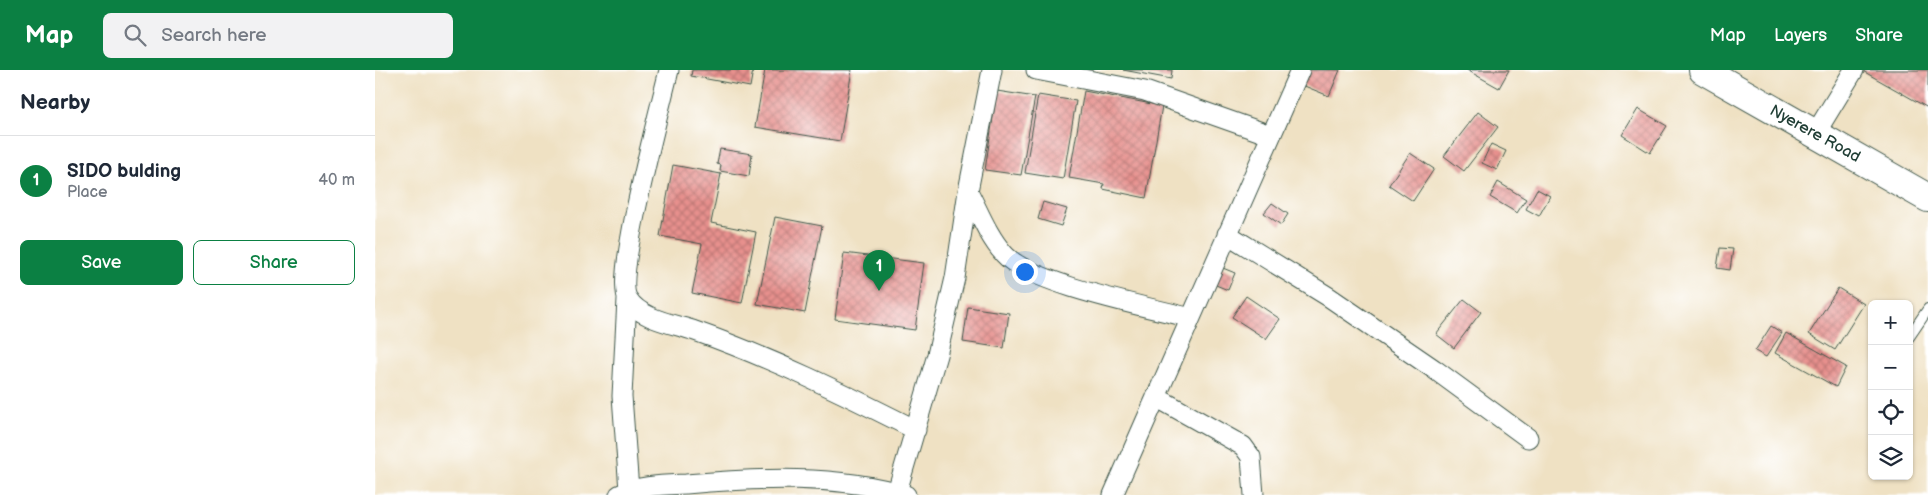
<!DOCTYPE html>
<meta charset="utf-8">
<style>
:root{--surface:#fff;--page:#f2f2f3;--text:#1f2937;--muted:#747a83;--line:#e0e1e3;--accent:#0b8043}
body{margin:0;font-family:"Balsamiq Sans",sans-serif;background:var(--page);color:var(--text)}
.controls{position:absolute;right:15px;bottom:15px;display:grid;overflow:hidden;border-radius:8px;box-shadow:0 1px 4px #0004}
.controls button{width:45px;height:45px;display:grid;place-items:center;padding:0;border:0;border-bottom:1px solid var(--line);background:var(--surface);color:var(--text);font:25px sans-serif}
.you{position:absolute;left:649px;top:201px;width:18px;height:18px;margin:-12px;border:4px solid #fff;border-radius:50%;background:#1a73e8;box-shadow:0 0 0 8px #1a73e833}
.badge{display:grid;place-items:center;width:32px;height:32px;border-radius:50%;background:var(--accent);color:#fff;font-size:16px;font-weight:700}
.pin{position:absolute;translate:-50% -41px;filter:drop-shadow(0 1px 2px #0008)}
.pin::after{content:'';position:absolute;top:26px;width:18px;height:15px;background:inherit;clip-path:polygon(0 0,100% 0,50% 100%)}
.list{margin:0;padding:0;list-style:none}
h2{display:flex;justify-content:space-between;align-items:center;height:65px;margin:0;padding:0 20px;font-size:21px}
h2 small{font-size:16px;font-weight:400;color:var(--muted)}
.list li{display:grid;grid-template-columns:32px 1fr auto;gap:15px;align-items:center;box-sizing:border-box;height:90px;padding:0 20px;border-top:1px solid var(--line)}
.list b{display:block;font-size:19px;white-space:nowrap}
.list p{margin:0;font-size:16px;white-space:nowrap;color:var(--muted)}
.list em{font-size:16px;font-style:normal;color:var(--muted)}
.actions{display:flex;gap:10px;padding:15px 20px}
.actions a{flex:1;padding:11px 0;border:1px solid var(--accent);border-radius:8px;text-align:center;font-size:18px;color:var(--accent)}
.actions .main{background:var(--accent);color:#fff}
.icon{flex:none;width:28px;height:28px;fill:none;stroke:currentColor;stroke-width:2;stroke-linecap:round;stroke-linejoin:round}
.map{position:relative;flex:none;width:1553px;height:425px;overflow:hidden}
header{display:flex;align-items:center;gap:30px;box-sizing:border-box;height:70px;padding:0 25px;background:var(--accent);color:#fff}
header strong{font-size:24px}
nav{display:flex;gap:28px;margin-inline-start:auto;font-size:18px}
.search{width:350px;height:45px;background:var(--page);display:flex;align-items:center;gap:12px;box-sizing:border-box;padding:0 18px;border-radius:8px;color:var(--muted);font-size:19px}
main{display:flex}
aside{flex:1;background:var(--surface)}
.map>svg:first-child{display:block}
.building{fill:url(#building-cross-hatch)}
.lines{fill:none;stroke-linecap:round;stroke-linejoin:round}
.lane-casing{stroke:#3e5649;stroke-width:12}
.street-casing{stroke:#3e5649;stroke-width:21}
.primary-casing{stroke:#3e5649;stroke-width:30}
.lane{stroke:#fff;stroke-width:10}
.street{stroke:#fff;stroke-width:19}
.primary{stroke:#fff;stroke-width:28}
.labels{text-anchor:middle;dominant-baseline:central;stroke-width:5;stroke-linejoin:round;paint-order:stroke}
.street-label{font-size:16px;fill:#1f3d34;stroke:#fff}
</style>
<header>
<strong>Map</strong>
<div class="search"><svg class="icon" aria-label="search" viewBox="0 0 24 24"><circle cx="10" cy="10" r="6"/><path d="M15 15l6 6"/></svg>Search here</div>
<nav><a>Map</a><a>Layers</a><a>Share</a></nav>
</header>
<main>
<aside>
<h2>Nearby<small></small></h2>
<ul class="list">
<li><span class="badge">1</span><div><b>SIDO bulding</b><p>Place</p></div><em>40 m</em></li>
</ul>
<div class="actions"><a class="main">Save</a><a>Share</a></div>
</aside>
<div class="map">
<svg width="1553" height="425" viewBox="0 0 1553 425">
<defs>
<pattern id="building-cross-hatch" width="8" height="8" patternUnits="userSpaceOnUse" patternTransform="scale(1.25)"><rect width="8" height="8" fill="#e7908d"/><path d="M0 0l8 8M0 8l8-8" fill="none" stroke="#bb7774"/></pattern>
</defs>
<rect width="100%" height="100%" fill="#fff"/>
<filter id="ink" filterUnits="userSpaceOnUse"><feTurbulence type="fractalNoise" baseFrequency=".02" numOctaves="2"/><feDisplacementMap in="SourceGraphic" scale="10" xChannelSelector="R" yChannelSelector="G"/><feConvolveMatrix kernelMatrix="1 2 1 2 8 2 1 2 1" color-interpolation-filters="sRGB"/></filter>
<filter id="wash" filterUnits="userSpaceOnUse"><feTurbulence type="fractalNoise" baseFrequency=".0096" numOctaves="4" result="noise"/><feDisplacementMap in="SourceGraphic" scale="20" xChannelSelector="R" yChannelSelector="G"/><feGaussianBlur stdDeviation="1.12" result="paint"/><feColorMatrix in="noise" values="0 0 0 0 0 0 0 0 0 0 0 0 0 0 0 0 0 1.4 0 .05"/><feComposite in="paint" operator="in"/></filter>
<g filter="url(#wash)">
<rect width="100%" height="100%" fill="#efe1c3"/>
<g id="blocks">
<path class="building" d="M317,0h61l-3,17 -59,-11z
M390,0h87l-12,71 -85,-14z
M748,0h49l-1,9z
M934,0h31l-11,26 -27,-11z
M1092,0h42l-10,18z
M1486,0h67v38z
M622,21l38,6 -14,78 -36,-5z
M709,21l78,15 -16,92 -43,-9 1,-5 -35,-6z
M663,25l38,6 -13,78 -38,-6z
M1263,39l29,17 -17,27 -28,-18z
M1103,42l20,15 -34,44 -20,-15z
M1116,74l15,7 -9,19 -15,-7z
M345,79l32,5 -3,22 -29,-5 1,-6 -4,-1z
M1035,83l24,16 -21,32 -24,-16z
M298,95l48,9 -10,49 45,9 -14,71 -50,-10 10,-49 -42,-8z
M1123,112l28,17 -9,14 -27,-16z
M1162,119l13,7 -11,20 -13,-7z
M668,132l24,7 -6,17 -23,-7z
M897,133l16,11 -7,11 -17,-12z
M400,147l47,9 -17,87 -48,-9z
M1345,178l13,1 -3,21 -13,-2z
M469,183l80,10 -9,67 -80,-11z
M843,196l17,7 -7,17 -17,-7z
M1463,218l26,16 -29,46 -26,-16z
M871,226l34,23 -14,20 -34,-22z
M1089,229l17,13 -27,36 -18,-14z
M593,237l41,6 -5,35 -41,-6z
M1396,256l11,7 -16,24 -11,-6z
M1411,263l60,34 -10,20 -61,-34z"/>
</g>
</g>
<g filter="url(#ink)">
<use href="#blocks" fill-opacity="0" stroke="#3e5649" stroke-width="1"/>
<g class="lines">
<g class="lane-casing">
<path id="lane" d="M1534,267l19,-28"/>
</g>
<g class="street-casing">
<path id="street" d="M294,0c-8,35 -55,208 -41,229 12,20 46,25 67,32 77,27 148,62 221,99
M661,0l109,21 125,44
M1440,64l39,-64
M593,121c11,21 20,45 36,63 26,30 145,53 187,64
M852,164l102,63 105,72 94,69
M252,229l-5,97 7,94
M781,327l87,49 8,11 3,38
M244,425c20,-10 45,-10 67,-11 72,-6 151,-10 220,11
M521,425l41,-140 18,-77 13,-87 24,-121
M738,425l187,-425"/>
</g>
<g class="primary-casing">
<path id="primary" d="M1328,0l225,128"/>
</g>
<use href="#lane" class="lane"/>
<use href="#street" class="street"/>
<use href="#primary" class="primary"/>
</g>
</g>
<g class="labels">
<g class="street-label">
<text transform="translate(1440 64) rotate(29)">Nyerere Road</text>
</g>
</g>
</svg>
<div class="controls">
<button>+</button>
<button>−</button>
<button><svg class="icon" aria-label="locate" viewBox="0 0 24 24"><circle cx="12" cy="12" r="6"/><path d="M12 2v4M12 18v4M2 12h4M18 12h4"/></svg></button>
<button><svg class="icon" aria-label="layers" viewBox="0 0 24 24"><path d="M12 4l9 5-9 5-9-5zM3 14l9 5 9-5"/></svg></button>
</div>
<div class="you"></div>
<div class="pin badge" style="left:504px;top:221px">1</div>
</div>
</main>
